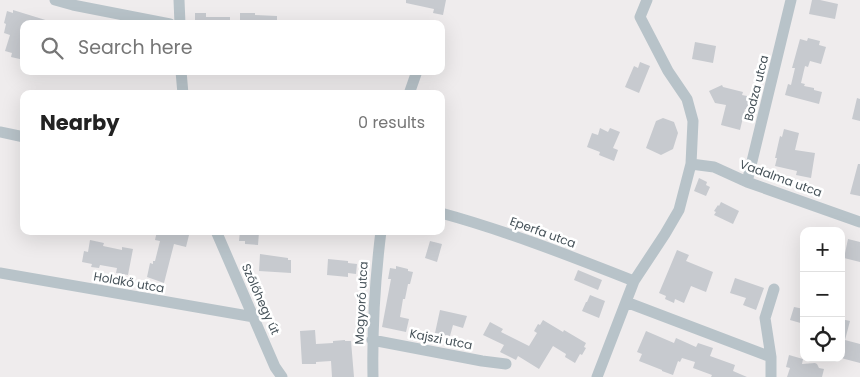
<!DOCTYPE html>
<meta charset="utf-8">
<style>
:root{--surface:#fff;--page:#f2f2f2;--text:#222;--muted:#767676;--line:#e0e0e0}
body{margin:0;font-family:Poppins,sans-serif;background:var(--page);color:var(--text)}
.controls{position:absolute;right:15px;bottom:15px;display:grid;overflow:hidden;border-radius:10px;box-shadow:0 5px 20px #0002}
.controls button{width:45px;height:45px;display:grid;place-items:center;padding:0;border:0;border-bottom:1px solid var(--line);background:var(--surface);color:var(--text);font:25px sans-serif}
.list{margin:0;padding:0;list-style:none}
h2{display:flex;justify-content:space-between;align-items:center;height:65px;margin:0;padding:0 20px;font-size:21px}
h2 small{font-size:16px;font-weight:400;color:var(--muted)}
.icon{flex:none;width:28px;height:28px;fill:none;stroke:currentColor;stroke-width:2;stroke-linecap:round;stroke-linejoin:round}
.map{position:relative;flex:none;width:860px;height:377px;overflow:hidden}
.search{position:absolute;background:var(--surface);box-shadow:0 5px 20px #0002;left:20px;top:20px;width:425px;height:55px;display:flex;align-items:center;gap:12px;box-sizing:border-box;padding:0 18px;border-radius:10px;color:var(--muted);font-size:19px}
.panel{position:absolute;background:var(--surface);box-shadow:0 5px 20px #0002;left:20px;top:90px;width:425px;height:145px;border-radius:10px}
.map>svg:first-child{display:block}
.building{fill:#c7cacf}
.lines{fill:none;stroke-linecap:round;stroke-linejoin:round}
.minor{stroke:#b8c3c9;stroke-width:11}
.labels{text-anchor:middle;dominant-baseline:central;stroke-width:5;stroke-linejoin:round;paint-order:stroke}
.street-label{font-size:12px;fill:#465259;stroke:#fff}
</style>
<div class="map">
<svg width="860" height="377" viewBox="0 0 860 377">
<rect width="100%" height="100%" fill="#efeced"/>
<path class="building" d="M406,0h40l-3,15 -10,-2 1,-4 -28,-6z
M812,0h8l18,4 -3,15 -26,-5z
M13,10l39,12v2h-28v36l-13,-3 1,-4 -7,-2 5,-16 -6,-2 2,-9 -2,-1 3,-12 6,2z
M195,13h11v4h24v7h-35z
M240,13h15v2l22,1v8h-37z
M808,38l12,3 -1,4 7,2 -5,17 -11,-3 -2,6 -3,-1 -4,17 4,1 -1,2 10,2v2l8,2 -3,12 -34,-9 3,-11 3,1 4,-17h-3l8,-29 7,2z
M695,42l21,4 -3,17 -21,-4z
M640,62l10,4 -11,27 -14,-6 9,-21 4,2z
M722,85l1,2 20,5 -1,3 10,2 -3,13 -4,-1 -5,21 -19,-5 5,-20 -11,-2 -6,-12z
M857,98l3,1v22l-8,-2z
M663,118l11,4 4,11 -5,16 -12,6 -15,-7 10,-27z
M600,128l8,4 2,-4 10,4 -7,16 5,2 -4,11 -15,-6 1,-3 -13,-5 5,-14 6,2z
M784,129l15,4 -4,17 20,3 -4,25 -15,-3 1,-4 -22,-5 2,-8h-2l5,-22 2,1z
M858,164h2v32l-10,-2z
M699,178l8,4 -1,3 4,2 -4,9 -12,-5z
M721,202l18,9 -6,13 -19,-9 2,-3 -2,-1 4,-6 1,1z
M157,231h27l-1,3 6,1 -3,12 -12,-3 -10,39 -17,-6 3,-14 3,1v-3h2l5,-20 -5,-1z
M240,231l19,1 -1,13 -13,-1v-3h-6z
M848,239l12,3v20l-16,-4z
M90,240l14,3 -1,3 19,4v-3l11,2 -5,26 -12,-2 1,-5 -17,-3 -1,3 -8,-1 1,-3 -10,-2 2,-11 4,1z
M430,241l12,3 -5,18 -12,-4z
M677,250l12,5 -3,6 27,11 -7,20 -15,-6 -7,17 -9,-4 -1,4 -9,-4 1,-3 -7,-3z
M260,254l28,4v2h3v13l-32,-2z
M328,259l20,2v2l9,1 -1,10 -8,-1v4l-21,-2z
M396,266l12,3v2l5,1 -3,12h-2l-3,15h-2l-3,18 9,2 -3,13 -24,-5 9,-48h-3l2,-11 6,1z
M578,270l24,10 -4,10 -24,-10z
M735,278l29,10 -8,22 -13,-5 3,-7 -16,-5z
M590,295l15,6 -6,17 -17,-7 4,-9h1z
M794,307l10,2v15l-14,-4z
M440,310l27,6 -4,12 -10,-3 -3,11 -15,-3z
M841,319l9,2 -5,19 15,4v19l-19,-5z
M543,320l20,12 1,-2 22,13 -2,4 2,1 -4,7 -2,-1 -5,9 -10,-6 1,-3 -13,-8 -14,23 -21,-13 -2,4 -16,-8 4,-7 -21,-10 7,-13 13,7 -2,3 28,14 8,-13 -3,-2 4,-7 2,1z
M315,330l1,14 17,-1v-2l12,-1v1h6l3,36h-22l-1,-16 -15,1v2h-14l-2,-33z
M646,331l28,12 2,-5 20,9 2,-4 15,5 -3,8 25,9 -2,6 14,6h-36l1,-2 -19,-7 2,-6 -13,-4 -2,4 -2,-1 -5,14 -11,-4v-1l-23,-9 3,-7 -5,-2z
M789,355l14,4 -1,5 13,-1 2,1 2,4 5,1 -2,8h-35l3,-9 -4,-1z"/>
<g class="lines">
<path class="minor" d="M55,0l18,5 97,19
M179,0l1,24
M181,71l2,23
M409,94l8,-23
M0,132l24,5
M691,164l23,3 33,15 113,40
M747,182l44,-182
M441,213c66,18 129,43 193,68
M216,231l59,136 7,10
M0,273l254,44
M626,302l145,55
M372,340l110,21 24,3
M373,377c-1,-49 2,-97 8,-146
M597,377l37,-96 31,-47 14,-24 12,-46 2,-43 -6,-22 -19,-28 -28,-54 7,-17
M771,377v-20l-6,-39 9,-29"/>
</g>
<g class="labels">
<g class="street-label">
<text transform="translate(756 88) rotate(-76)">Bodza utca</text>
<text transform="translate(781 178) rotate(20)">Vadalma utca</text>
<text transform="translate(543 232) rotate(20)">Eperfa utca</text>
<text transform="translate(129 282) rotate(10)">Holdkő utca</text>
<text transform="translate(261 299) rotate(66)">Szőlőhegy út</text>
<text transform="translate(361 303) rotate(-87)">Mogyoró utca</text>
<text transform="translate(441 339) rotate(11)">Kajszi utca</text>
</g>
</g>
</svg>
<div class="controls">
<button>+</button>
<button>−</button>
<button><svg class="icon" aria-label="locate" viewBox="0 0 24 24"><circle cx="12" cy="12" r="6"/><path d="M12 2v4M12 18v4M2 12h4M18 12h4"/></svg></button>
</div>
<div class="search"><svg class="icon" aria-label="search" viewBox="0 0 24 24"><circle cx="10" cy="10" r="6"/><path d="M15 15l6 6"/></svg>Search here</div>
<section class="panel">
<h2>Nearby<small>0 results</small></h2>
<ul class="list">
</ul>
</section>
</div>
